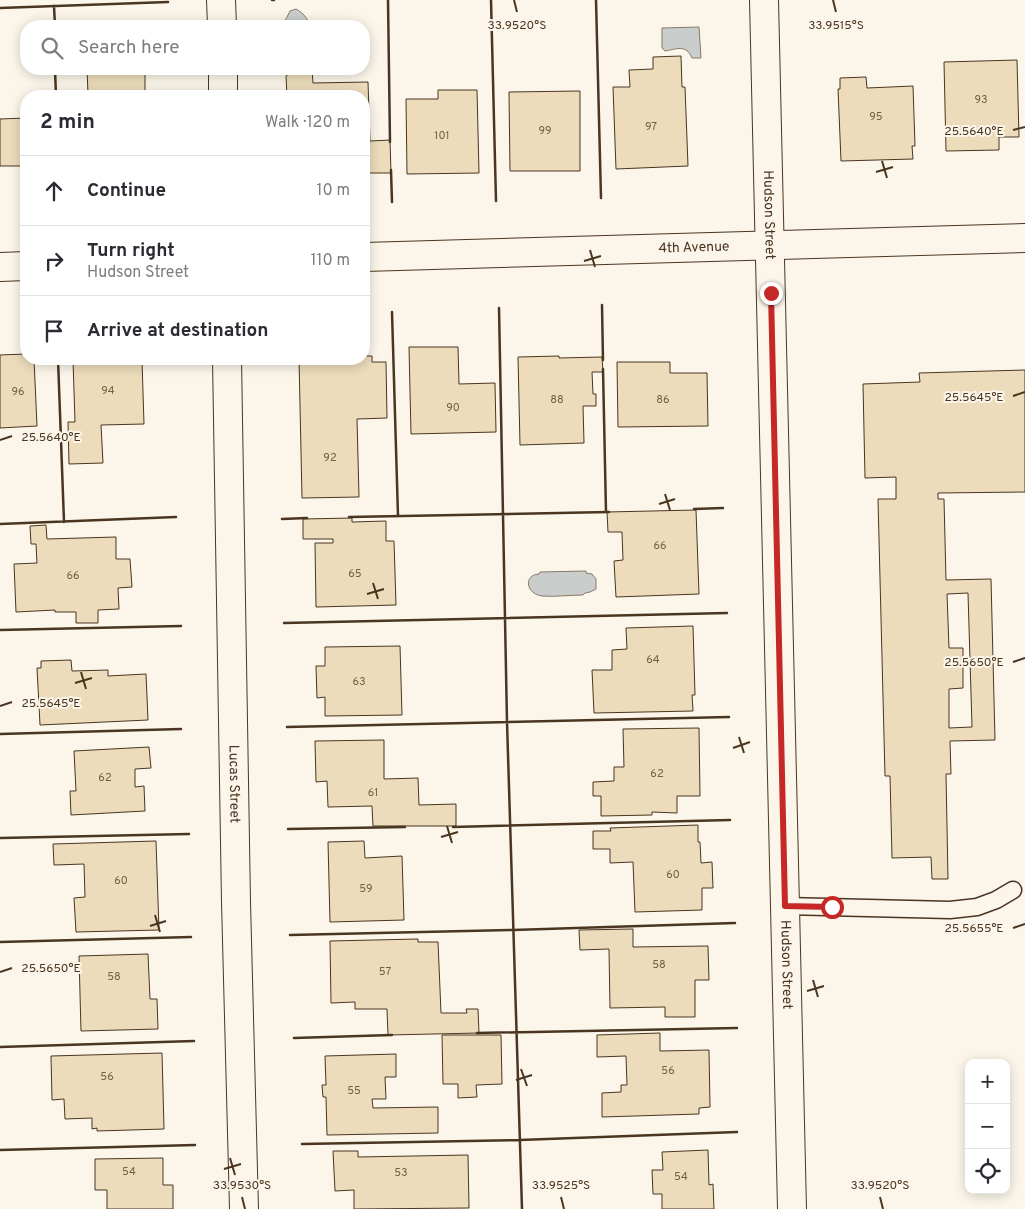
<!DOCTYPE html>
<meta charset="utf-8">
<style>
:root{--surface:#fff;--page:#f2f2f3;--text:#2b2b33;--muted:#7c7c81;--line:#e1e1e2}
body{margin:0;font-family:Overpass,sans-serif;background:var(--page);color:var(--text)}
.controls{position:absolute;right:15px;bottom:15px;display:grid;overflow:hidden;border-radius:10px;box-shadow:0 2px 12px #0003}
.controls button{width:45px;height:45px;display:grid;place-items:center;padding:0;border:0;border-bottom:1px solid var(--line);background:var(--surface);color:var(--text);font:25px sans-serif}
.stop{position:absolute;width:15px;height:15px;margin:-11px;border:4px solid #c62828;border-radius:50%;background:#fff}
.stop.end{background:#c62828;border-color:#fff;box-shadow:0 1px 5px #0008}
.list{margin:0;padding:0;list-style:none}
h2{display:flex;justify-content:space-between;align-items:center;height:65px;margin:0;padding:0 20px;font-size:21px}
h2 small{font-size:16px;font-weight:400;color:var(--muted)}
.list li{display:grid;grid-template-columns:32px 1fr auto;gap:15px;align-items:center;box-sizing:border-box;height:70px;padding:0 20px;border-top:1px solid var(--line)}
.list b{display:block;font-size:19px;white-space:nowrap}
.list p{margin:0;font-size:16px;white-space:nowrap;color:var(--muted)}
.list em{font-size:16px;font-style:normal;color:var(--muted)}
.icon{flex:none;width:28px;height:28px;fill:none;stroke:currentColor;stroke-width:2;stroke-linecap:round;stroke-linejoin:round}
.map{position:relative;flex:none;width:1025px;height:1209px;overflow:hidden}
.search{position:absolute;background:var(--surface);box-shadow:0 2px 12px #0003;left:20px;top:20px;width:350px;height:55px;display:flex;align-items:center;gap:12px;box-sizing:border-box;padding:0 18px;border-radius:20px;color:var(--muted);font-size:19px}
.panel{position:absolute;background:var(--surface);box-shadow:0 2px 12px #0003;left:20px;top:90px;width:350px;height:275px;border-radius:20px}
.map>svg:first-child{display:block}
.water{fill:#c9cecd;stroke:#887966}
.building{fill:#ecdcbc;stroke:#4a3520;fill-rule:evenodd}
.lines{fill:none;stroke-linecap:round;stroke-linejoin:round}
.lane-casing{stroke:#4a3520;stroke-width:19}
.street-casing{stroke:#4a3520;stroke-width:30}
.lane{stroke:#fbf6e9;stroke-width:16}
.street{stroke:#fbf6e9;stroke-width:28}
.wall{stroke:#4a3520;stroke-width:2.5}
.route{stroke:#c62828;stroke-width:6}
.ticks{fill:none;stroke:#4a3520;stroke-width:2}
.labels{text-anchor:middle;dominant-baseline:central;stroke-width:4;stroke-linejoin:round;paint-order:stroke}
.number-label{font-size:11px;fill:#725f47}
.street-label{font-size:14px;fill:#4a3520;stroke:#fbf6e9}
.ticks-label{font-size:12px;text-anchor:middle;fill:#4a3520;stroke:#fbf6e9;stroke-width:4;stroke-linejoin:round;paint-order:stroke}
</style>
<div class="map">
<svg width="1025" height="1209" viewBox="0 0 1025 1209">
<rect width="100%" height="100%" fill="#fbf6e9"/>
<path class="water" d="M296,9c6,3 13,10 13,17h-26v-4l3,-3 4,-8z
M699,27l2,31h-9c-6,-14 -15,-9 -27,-7l-3,-3v-20z
M586,571v2l6,1 4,5v10l-6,3 -5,1 -2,2c-13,0 -28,2 -41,1 -16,-2 -19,-21 -3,-22l1,-2z"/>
<path class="building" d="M681,56l1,31h3l3,79 -72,3 -3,-82h17l-1,-17 24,-1v-12z
M1017,60l2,77h-20v13l-53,1 -2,-89z
M87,69h58v24l4,-1v4h-65v-2h4z
M294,69h18l1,14 55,-1 2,59 20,-1 1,33h-27v-77h-77l-1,-20 8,-6z
M866,77l1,11 46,-2 2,60h-3l1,13 -72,2 -3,-72h2v-11z
M438,90h39l2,83 -72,1 -1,-75h32z
M580,91v80h-70l-1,-79z
M26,118v48h-26v-47z
M409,347h49l1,37 36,-1 1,49 -85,2z
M26,354v5h8l3,67 -37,2v-73z
M364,356h8v6h14l1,56 -30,1 2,78 -57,1 -3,-139h65z
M559,356v2l43,-1 1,15h-11l1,22h3v12h-13l1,37 -64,2 -2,-88z
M105,359h52v1l-15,1 2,63 -43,1 2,38 -34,1 -1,-42h7l-2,-62z
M617,362h53v11h37l1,53 -90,1z
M1025,370v122l-87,1v6h6l2,81 45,-1 4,161 -45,1 1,33h-5l2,105h-16l-1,-22 -39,1 -2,-82h-5l-7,-277h18v-22l-31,1 -2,-94 57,-2 -1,-9zM968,593l4,134 -23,1v-39l14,-1v-40h-14l-2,-54z
M696,510l3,84 -83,3 -2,-36 9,-1 -1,-28h-14l-1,-20z
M352,518v4l34,-1v20h8l2,64 -80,2 -1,-64h18v-4h-30v-20z
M46,525l1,14 69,-2v22h14l2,28 -14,1 1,21 -21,1v13h-22v-11h-21v-2l-39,2 -2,-48 23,-1 -1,-19h-5l-1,-18z
M693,626l2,69h-3l1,16 -99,2 -2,-43h20v-20l15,-1 -1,-21z
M400,646l2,69 -77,1v-19l-8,1 -1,-32h9v-19z
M71,660l1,11 36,-1v6l38,-2 2,46 -108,5 -3,-57h4v-7z
M699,728l1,68h-23v17l-25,-1v3l-51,1v-20h-8v-14l21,-1v-14h10l-1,-38z
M384,740v39l34,-1 1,27 37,-1v22h-83l-1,-20 -44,1 -1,-26 -11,1 -1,-41z
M149,747l2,21 -16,1v18l9,-1 1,25 -74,4 -1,-24h6l-2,-40z
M698,825v17h2l1,21 11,-1 1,26h-11v22l-67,2 -2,-50 -23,1v-14h-17v-18h18l-1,-3z
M156,841l3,89 -83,2 -2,-34 11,-1 -1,-33 -30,1 -1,-21z
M364,841l1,17 37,-2 2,64 -74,2 -2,-80z
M633,929v18l75,-1 1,34h-14v37h-30v-10l-55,1 -1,-59 -29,1 -1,-20z
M418,939v3h20l3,71h26l-1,-4h12l1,24 -91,2 -1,-26h-32v-7l-24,1 -1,-62z
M148,954l2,45h7l1,30 -77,2 -2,-75z
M660,1033v18l49,-1 1,57 -11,1v6l-97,3v-24l19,-1v-7h6l-1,-29 -29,1v-22z
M442,1035h59l1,49 -26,1 1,12 -19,1v-14h-15z
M162,1053l2,76 -67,2v-3l-5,1v-11l-27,1 -1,-20 -12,1 -1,-44z
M396,1054v23h-11l1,22h-14l1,9 65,-1v26l-111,2 -1,-38h-3l-1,-12h4l-1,-29z
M708,1150l1,35 4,-1 1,25h-52v-15h-9l-1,-24h11l-1,-18z
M333,1151h25v6l110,-2 1,53 -115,1v-19l-19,1z
M163,1158v27h10v24h-66v-19h-12v-31z"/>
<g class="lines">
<g class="lane-casing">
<path id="lane" d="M785,906l165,4 27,-3 19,-7 17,-10"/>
</g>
<g class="street-casing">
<g id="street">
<path d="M221,0l1,26"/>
<path id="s1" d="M764,0l28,1209"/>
<path d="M223,69v27"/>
<path id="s2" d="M364,257l661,-19"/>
<path d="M0,267l26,-1"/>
<path id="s3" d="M227,359l9,543 8,307"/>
</g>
</g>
<use href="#lane" class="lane"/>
<use href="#street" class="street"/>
<path class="wall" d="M272,0h2
M388,0l2,142
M491,0l5,201
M596,0l5,198
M54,6l1,20
M0,8l168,-6
M55,69l1,27
M391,170l1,32
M602,305l1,55
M499,308l8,414 15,487
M392,312l6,204
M58,359l6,163
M603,369l3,143
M694,509l29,-1
M349,517l260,-5
M282,519l25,-1
M0,524l176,-7
M284,623l443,-10
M0,630l181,-4
M287,727l442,-10
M0,734l181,-5
M453,827l277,-7
M288,829l117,-2
M0,838l189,-4
M290,935l223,-5 222,-7
M0,942l191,-5
M477,1033l260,-5
M294,1038l98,-3
M0,1047l194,-6
M302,1144l218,-4 217,-8
M0,1150l195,-5"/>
</g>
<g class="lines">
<path class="route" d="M771,293l14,613 47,1"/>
</g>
<path class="ticks" d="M514,0l3,12M833,0l3,12M1013,130l12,-3M882,161l5,17M876,172l17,-5M590,250l5,17M584,261l17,-5M1013,396l12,-4M0,440l12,-4M665,494l5,16M659,504l16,-5M373,583l5,16M367,594l17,-5M1013,662l12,-4M81,672l5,17M75,683l17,-5M0,706l12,-4M739,737l5,16M733,748l17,-6M447,826l5,17M441,837l17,-5M155,915l5,17M150,926l16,-5M1013,928l12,-4M0,972l12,-4M813,980l5,17M807,991l17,-5M521,1069l6,17M516,1080l16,-5M230,1158l5,17M224,1169l17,-5M242,1197l3,12M561,1197l3,12M880,1197l3,12"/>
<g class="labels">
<g class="number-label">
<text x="981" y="100">93</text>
<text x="876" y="117">95</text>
<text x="651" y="127">97</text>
<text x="545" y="131">99</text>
<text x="442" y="136">101</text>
<text x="108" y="391">94</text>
<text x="18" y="392">96</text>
<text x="557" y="400">88</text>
<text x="663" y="400">86</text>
<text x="453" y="408">90</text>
<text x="330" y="458">92</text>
<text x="660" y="546">66</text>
<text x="355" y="574">65</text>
<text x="73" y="576">66</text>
<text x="653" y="660">64</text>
<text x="359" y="682">63</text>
<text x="657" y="774">62</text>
<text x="105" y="778">62</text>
<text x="373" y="793">61</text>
<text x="673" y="875">60</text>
<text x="121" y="881">60</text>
<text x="366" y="889">59</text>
<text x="659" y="965">58</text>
<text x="385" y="972">57</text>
<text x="114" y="977">58</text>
<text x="668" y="1071">56</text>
<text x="107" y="1077">56</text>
<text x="354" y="1091">55</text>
<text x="129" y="1172">54</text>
<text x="401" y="1173">53</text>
<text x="681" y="1177">54</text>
</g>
<g class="street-label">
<text stroke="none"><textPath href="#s1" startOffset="215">Hudson Street</textPath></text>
<text stroke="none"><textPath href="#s2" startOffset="330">4th Avenue</textPath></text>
<text stroke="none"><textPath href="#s3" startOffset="425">Lucas Street</textPath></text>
<text stroke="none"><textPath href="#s1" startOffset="965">Hudson Street</textPath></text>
</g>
</g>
<g class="ticks-label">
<text x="517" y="29">33.9520°S</text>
<text x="836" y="29">33.9515°S</text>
<text x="974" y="135">25.5640°E</text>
<text x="974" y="401">25.5645°E</text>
<text x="51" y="441">25.5640°E</text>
<text x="974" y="666">25.5650°E</text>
<text x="51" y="707">25.5645°E</text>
<text x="974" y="932">25.5655°E</text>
<text x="51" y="972">25.5650°E</text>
<text x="242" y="1189">33.9530°S</text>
<text x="561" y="1189">33.9525°S</text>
<text x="880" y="1189">33.9520°S</text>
</g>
</svg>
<div class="controls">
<button>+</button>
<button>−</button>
<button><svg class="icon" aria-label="locate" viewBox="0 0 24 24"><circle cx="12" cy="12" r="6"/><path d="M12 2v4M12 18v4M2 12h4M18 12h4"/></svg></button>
</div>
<div class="stop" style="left:832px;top:907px"></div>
<div class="stop end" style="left:771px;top:293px"></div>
<div class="search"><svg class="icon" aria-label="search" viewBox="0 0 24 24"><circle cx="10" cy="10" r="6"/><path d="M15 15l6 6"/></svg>Search here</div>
<section class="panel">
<h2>2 min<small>Walk · 120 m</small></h2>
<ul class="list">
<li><svg class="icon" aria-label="ahead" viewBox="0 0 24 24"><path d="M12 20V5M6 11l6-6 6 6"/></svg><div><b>Continue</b></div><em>10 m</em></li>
<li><svg class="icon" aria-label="right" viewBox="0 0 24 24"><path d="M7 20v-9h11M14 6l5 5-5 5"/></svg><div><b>Turn right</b><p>Hudson Street</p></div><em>110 m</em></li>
<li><svg class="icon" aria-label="arrive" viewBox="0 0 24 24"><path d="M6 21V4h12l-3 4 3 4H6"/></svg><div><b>Arrive at destination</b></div></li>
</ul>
</section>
</div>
